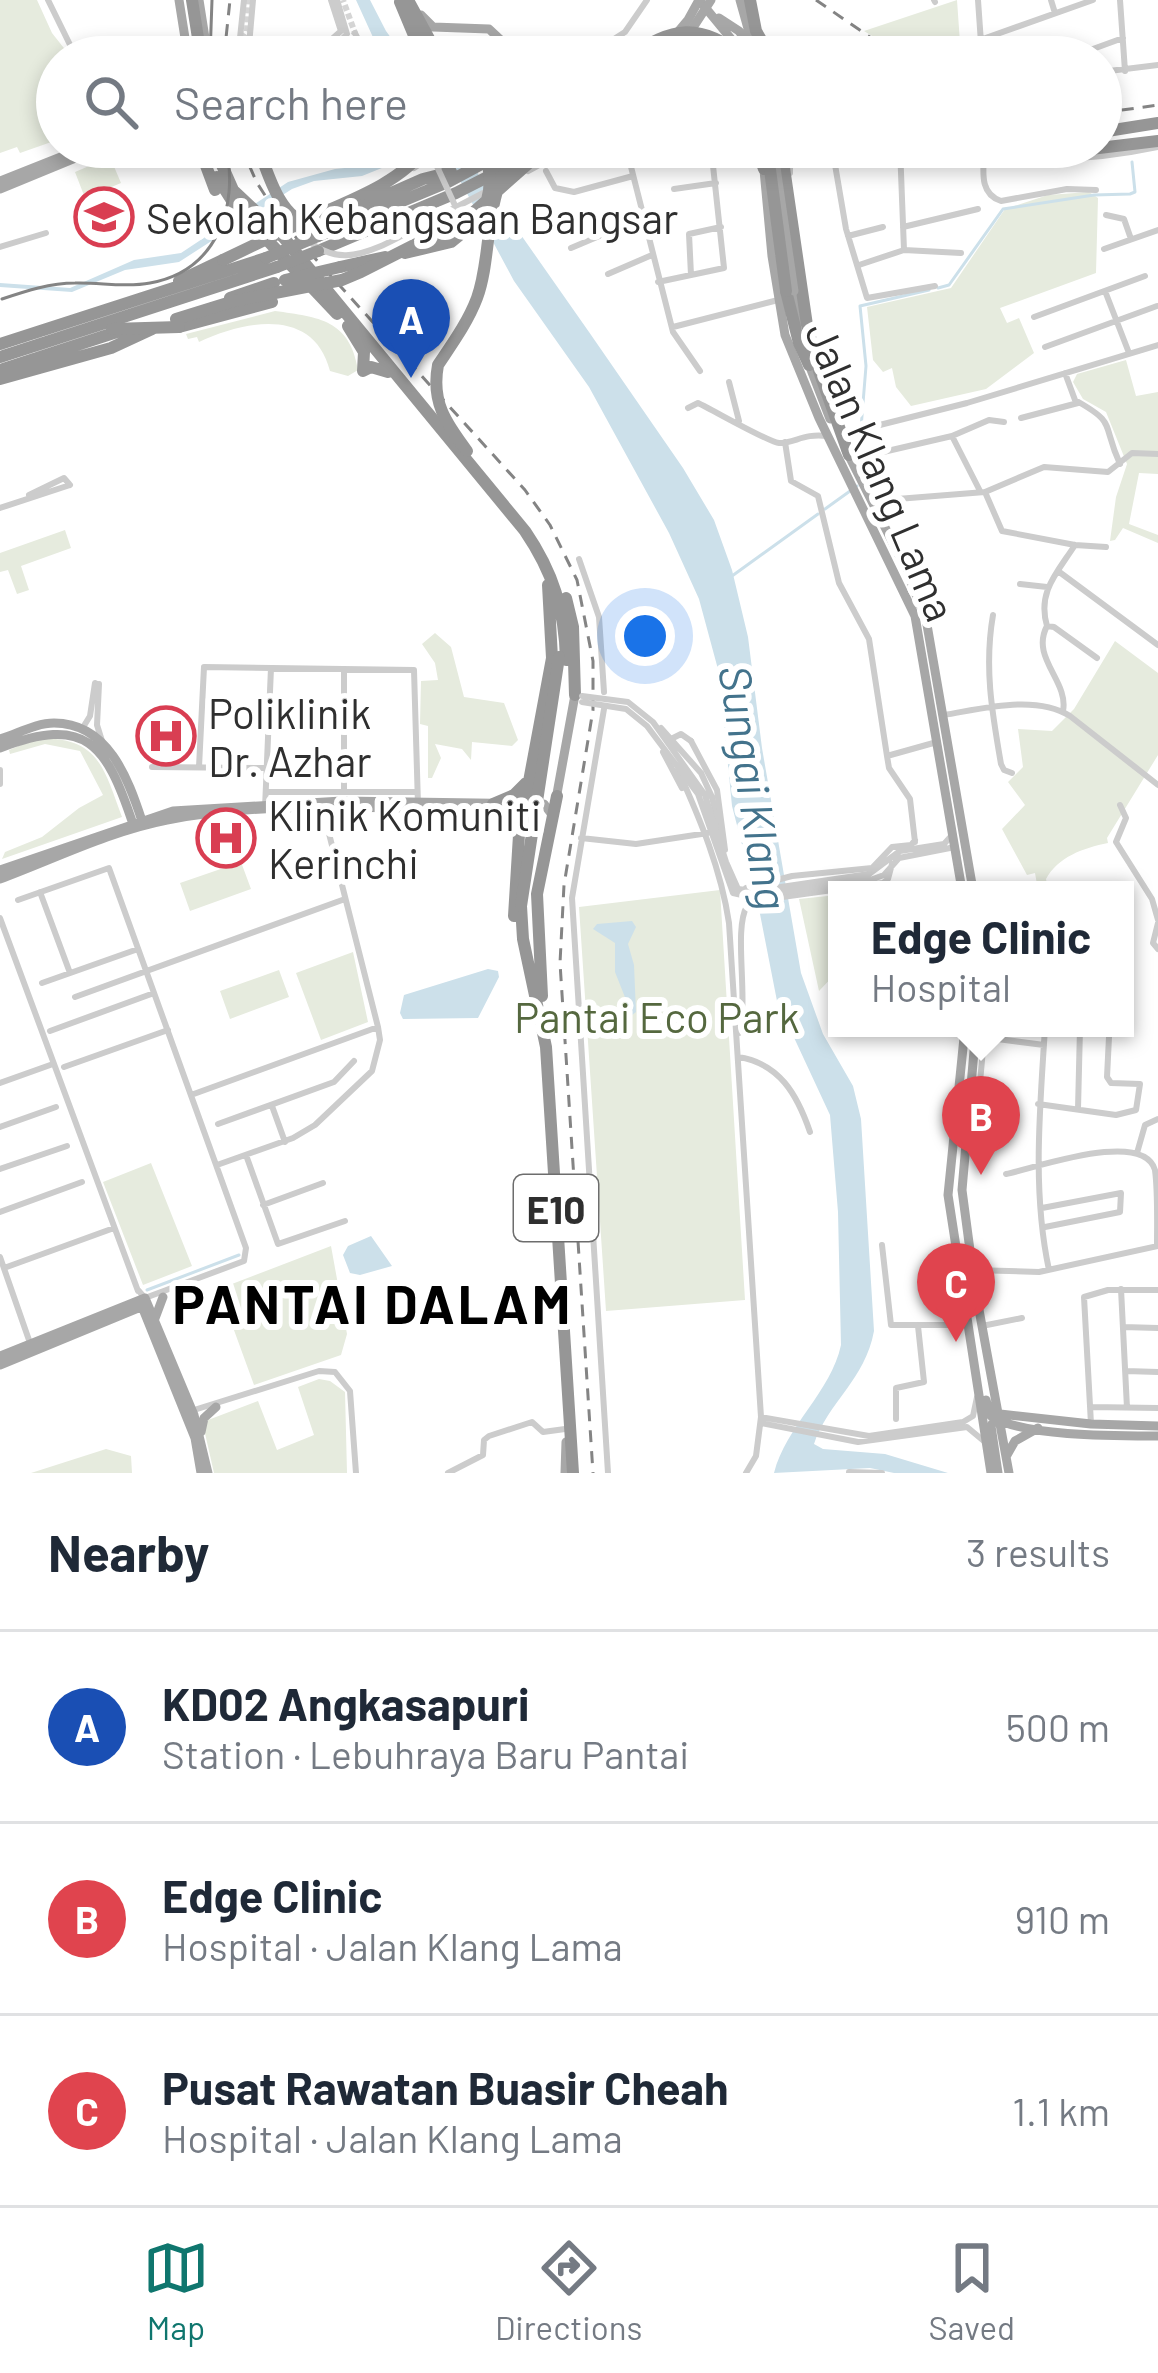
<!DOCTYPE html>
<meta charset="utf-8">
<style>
:root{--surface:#fff;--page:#f2f2f3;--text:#1f2937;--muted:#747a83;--line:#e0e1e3;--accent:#0f766e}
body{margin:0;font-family:Barlow,sans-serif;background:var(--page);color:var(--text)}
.you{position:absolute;left:645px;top:636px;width:42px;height:42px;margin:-30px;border:9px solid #fff;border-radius:50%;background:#1a73e8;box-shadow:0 0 0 18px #1a73e833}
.badge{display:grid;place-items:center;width:78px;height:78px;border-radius:50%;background:var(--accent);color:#fff;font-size:39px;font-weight:700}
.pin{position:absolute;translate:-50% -99px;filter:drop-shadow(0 3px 6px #0008)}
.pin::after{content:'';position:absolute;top:63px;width:42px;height:36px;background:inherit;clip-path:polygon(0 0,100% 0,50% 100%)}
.popup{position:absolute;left:828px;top:881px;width:306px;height:156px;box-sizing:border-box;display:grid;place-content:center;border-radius:0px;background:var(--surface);filter:drop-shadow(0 3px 9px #0005);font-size:39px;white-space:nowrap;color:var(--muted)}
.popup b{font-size:45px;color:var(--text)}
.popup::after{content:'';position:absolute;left:50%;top:100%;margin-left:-24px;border:24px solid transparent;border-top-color:var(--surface)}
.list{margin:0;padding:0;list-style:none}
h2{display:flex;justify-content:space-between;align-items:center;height:156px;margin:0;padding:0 48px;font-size:51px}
h2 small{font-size:39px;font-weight:400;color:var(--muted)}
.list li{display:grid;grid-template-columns:78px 1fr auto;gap:36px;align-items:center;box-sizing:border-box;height:192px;padding:0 48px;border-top:3px solid var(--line)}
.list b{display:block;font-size:45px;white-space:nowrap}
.list p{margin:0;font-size:39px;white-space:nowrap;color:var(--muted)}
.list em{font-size:39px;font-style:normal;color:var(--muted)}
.icon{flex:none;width:66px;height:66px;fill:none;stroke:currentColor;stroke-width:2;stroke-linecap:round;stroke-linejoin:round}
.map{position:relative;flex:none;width:1158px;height:1473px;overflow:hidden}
.search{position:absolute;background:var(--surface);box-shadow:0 6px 18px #0003;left:36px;right:36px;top:36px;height:132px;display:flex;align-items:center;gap:30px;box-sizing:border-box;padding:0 42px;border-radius:66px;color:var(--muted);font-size:45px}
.sheet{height:732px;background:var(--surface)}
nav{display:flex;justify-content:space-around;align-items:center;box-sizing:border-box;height:168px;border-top:3px solid var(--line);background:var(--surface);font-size:33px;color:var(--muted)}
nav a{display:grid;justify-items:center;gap:6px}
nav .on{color:var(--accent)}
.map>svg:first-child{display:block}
.green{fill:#e6ebde}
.water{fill:#cce0ea}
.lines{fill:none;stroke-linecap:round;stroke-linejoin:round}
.stream{stroke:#cce0ea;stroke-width:3}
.minor-tunnel{stroke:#d5d5d5;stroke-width:6;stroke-dasharray:6 3;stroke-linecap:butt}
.minor{stroke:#ccc;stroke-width:6}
.major{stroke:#a7a7a7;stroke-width:9}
.highway{stroke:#969696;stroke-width:12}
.tram{stroke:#848484;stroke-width:3}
.rail{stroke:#848484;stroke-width:3;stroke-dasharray:12 9;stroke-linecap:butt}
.minor-bridge{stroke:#ccc;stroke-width:6}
.major-bridge{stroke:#a7a7a7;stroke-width:9}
.highway-bridge{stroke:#969696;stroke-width:12}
.labels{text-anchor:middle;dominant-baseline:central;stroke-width:12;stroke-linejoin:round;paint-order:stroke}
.shield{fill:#fff;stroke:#6d6d6d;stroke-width:3}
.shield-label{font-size:39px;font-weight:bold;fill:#2f2f2f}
.poi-label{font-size:42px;fill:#2f2f2f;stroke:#fff;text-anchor:start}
.street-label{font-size:42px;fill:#2f2f2f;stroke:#fff}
.park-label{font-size:42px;fill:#55683f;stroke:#fff}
.water-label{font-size:45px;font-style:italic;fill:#43738c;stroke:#fff}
.district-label{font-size:54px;font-weight:bold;letter-spacing:3px;fill:#000;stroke:#fff}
</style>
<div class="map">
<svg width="1158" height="1473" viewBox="0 0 1158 1473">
<rect width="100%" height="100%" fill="#fff"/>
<path class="green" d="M0,0h37l15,33 19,24h-14v83l-37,13 -3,-6 -17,6z
M957,0l4,57h-55l-42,-26z
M110,157l11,26 -36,15 -10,-26z
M1089,192l9,6 -2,75 -96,35 7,15 12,-5 15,35 -48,36 -75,17 -15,-19 -4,-19 -9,4 -10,-12 -6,-53 84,-19 54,-79 43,-14z
M275,311c44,6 75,9 83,59l-10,6 -18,-5c-16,-64 -85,-51 -131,-29l-2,-5 -9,2 -2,-5z
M1126,360l10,36 22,-4v82l-19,-1 -10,51 29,11v8l-35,-15 -8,12 -5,1 6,-44 11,-33 -21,-52 -23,-13 -10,-17 4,-8z
M65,530l6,18 -50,18 8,24 -12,4 -9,-24 -8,2v-19z
M435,633l16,14 13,50 40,6 14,37 -6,6 -40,-4 -1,18 -9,-11 -27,-5 6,14 -9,20h-4v-52l-8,-2 1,-43 17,-1 -3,-17 -13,-19z
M1115,641l43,32v82l-51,83 1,5c-25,5 -50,14 -62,36l2,11h-10l-3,-17 -8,2 -25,-46 23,-24 -17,-23 15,-15 -5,-38 34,2 22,-22z
M38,738c61,0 65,28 84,79l-120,42 3,-7 37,-15 37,-29 24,-13 -23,-44 -35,-7 -35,10 -1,-4z
M241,862l10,27 -61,22 -10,-28z
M720,890l25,410 -139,11 -27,-404z
M837,895v77l-18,19 -20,-92z
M353,952l15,70 -47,18 -25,-67z
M279,970l10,27 -59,22 -10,-28z
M151,1163l41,103 -49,19 -40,-103z
M331,1246l16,88 -6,21 -87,30 -35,-96z
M319,1379l11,2 15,11 2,81h-133l-10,-44 4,-9 50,-19 19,49 37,-15 -16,-48z
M106,1449l25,7 1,17h-101z"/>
<path class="water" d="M356,0h14l16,31 19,26h-23z
M416,147h18l-72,29 -48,5 -22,8 -113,73 -54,8 -53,22 -72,-5v-4l70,5 64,-28 47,-7 107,-71 47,-13 39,-4z
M442,147h23l26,53 30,35 68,97 94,136 31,52 18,50 16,67 14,111 39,225 22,61 30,52 8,33 13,212c-9,49 -46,71 -60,113l9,5 62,5 63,19h-54l-24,-5 -96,5c12,-47 57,-81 67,-128l-3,-133 -8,-97 -53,-114 -17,-87 -28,-108 -13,-133 -20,-74 -30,-66 -80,-146 -75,-106z
M632,921l4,6 -8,17 6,21 2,47 -4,3 -17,-43v-29l-22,-14 4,-5z
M488,969l10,2 1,6 -21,41 -75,1 -3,-6 4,-18z
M371,1236l21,30 -32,9 -10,-2 -7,-18 5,-9z"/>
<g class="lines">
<path class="stream" d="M938,288l11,-3 54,-76 91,-14 36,-1 5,-2 -3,-30
M859,453l7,-87 -6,-60 69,-16
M863,462l5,15
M825,509l32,-23
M732,576l86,-62
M147,1290l92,-35"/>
<path class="minor-tunnel" d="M242,39l5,-8 1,-31
M244,57l2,-20
M314,57l34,-16 7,-8 -12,-33"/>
<path class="minor" d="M48,0l28,57
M934,0l1,2
M978,0l4,57
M1051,0l4,13
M1120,0l5,71
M355,33l12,24
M980,40l113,-40
M324,46l17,-15 -10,-31
M339,46l16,11
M322,49l13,-3 12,-12 -10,-34
M238,57l6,-57
M248,57l5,-57
M302,57l19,-8
M586,57l39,-25 22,-32
M1071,57l52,-19
M1101,72l57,-7
M658,147l-30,8 45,177 27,39
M832,147l14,82 21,69 68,-12
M900,147l4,103
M952,147c66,18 140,14 206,0
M984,154c-1,19 -4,40 17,47l66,-12 29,1
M414,168l32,-21
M528,171l44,-24
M546,171l9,17 19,4 59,-16
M790,173v-26
M674,189l42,-6
M1106,215l18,4 7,20
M418,227l71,-37
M903,227l75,-18
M848,236l35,-9
M0,247l46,-14
M571,248l71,-30
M1104,249l54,-19
M859,265l45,-15 57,3
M608,274l44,-19
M691,275l-2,-41 32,-7
M658,282l66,-14 -13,-121
M1105,291l24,62
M1034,317l111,-41
M673,327l105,-27
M1045,347l112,-41
M1065,373l10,27c43,24 26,23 45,64
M729,382l10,39
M688,408l10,-5c15,7 70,39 81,40 16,0 25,-10 48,-7
M1021,418l57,-15
M844,434l123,-31 191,-58
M952,436l28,55
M785,442l6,39 27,15 21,87 30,56 18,117 50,-14
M853,459l99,-23 37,-16 15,2
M985,492l17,39 73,14 31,2
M29,495l35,-17 6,7
M872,501l113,-9 59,-25 64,5 24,-19 26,1
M0,508l70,-23
M579,559l20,58 5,75
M1058,571l100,74
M1020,584l27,3
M993,615c-9,52 -1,97 8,149l3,6 8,3
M1047,626c-17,32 22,55 16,85
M1047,626c-10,-34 10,-53 28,-81
M1047,626l7,1 43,31
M99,684l-2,41 5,16
M604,709l-32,189 36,575
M944,715c37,-6 91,-21 126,1l88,69
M82,729l8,-13 5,-33
M667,741l14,-7 10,7
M663,752l19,36
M887,756l2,12 21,31 5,43
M152,767l116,1
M199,767l5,-100 210,3 4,135
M0,770v14
M678,770c22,49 43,99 51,153l32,494 -5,39 -10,17
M267,792h150
M344,792v-123
M712,797l8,33
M1120,805l6,13 -10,24 36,57 6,21
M265,808l6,-140
M581,838l55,6 72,-11
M869,874l31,-23 44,-7 9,-10
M870,880l14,-5 15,-17 56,-11
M746,888l46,-12 80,-8 20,-21 19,-2 4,-5
M40,892l30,81
M18,900l91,-32 137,380 -2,13 -99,37 -7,-8
M0,918l138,373
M1158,923l-5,20 5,6
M42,983l96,-34
M75,997l270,-98
M1045,1028c-5,80 -13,163 4,242
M50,1031l104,-38
M739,1033c10,-35 -6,-103 8,-127l21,-7 115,-16 5,-4 4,-15
M982,1037l62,8
M738,1057c41,6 59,37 72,75
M64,1067l104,-37
M0,1083l53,-19
M191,1095l187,-68
M1038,1104l78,11 20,-5 4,-26 -29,-1 -4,-6 2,-40
M272,1106l13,36
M1078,1109l2,-81
M218,1124l116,-42 20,-21
M0,1127l56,-20
M975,1136l10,-108
M1137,1153l8,-28 13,-6
M246,1155l32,89 67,-23
M217,1165l76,-27 22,-13 57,-54 8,-31 -2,-13 -56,-221
M0,1169l67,-23
M1006,1174c30,-6 137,-45 149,-4 3,23 2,53 2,76
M263,1205l60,-22
M1042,1208l79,-15 -1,19 -75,15
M0,1212l82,-30
M882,1245l9,80h76
M0,1257l30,86
M4,1268l110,-40
M972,1270l67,2 119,-26
M1121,1289l6,119
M982,1326l40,-8
M1123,1327l35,1
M1126,1371l32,1
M1091,1407l67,1
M194,1410l125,-39 16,1 15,19 6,82
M761,1417l108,19 94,-14 10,-6 4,-19
M896,1419v-31l28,-6 -6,-56
M761,1423l97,19 109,-15 18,15
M1091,1424l-7,-127 24,-7h50
M849,1472l33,1
M448,1473l35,-18 1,-15 5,-4 43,-14 11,10 22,-3"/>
<path class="major" d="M179,0l9,57
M199,0l9,57
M699,0l43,52
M740,0l16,57
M421,15l12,12 56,2 30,28
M719,18l20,13 11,15
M657,57l31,-37 11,-20
M764,170l8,86 13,79 34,83 96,198 47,274
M0,181l86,-34
M0,189l102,-42
M794,291l6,31
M808,362l22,57
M846,450l58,115 22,54 47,271
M0,739c17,-5 36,-16 54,-16 54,0 74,55 88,98
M0,748c86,-33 106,-5 133,76
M556,799l19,-104
M0,870l173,-59 169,-10 202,3 9,12
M0,879c54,-20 110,-48 167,-59 107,-21 243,-10 353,-10
M965,1028l-17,167 43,278
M976,1028l-14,162 13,98 34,185
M141,1304l54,134 6,35
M154,1321l9,-24
M0,1356l145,-58 49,117 14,58
M0,1365l143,-59
M986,1400l5,16c32,21 127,20 167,20
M1000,1414l91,10 67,2
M997,1415l-6,11 7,47
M201,1432l3,-14 12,-11
M1007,1455l8,-14 23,-13
M565,1473l1,-31"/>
<path class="highway" d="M192,0l9,57
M408,0l31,57
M750,0l6,31 15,26
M400,2l23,55
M1101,132l57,-9
M199,147l16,43
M214,147l19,43 51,48 241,293c28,41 40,79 41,129
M756,147l8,22
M781,147l26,178 12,46 30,84
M1004,147l70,4 84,-10
M217,177l19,30 101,107
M364,205l59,-26 28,-7
M299,223c41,-19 101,-38 127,-76
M318,236l130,-54 65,-35
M318,251l138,-58 88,-45
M405,253l46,-11 27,-22
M340,267l45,-10
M179,281l44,-21
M786,291l13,52 10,22
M230,298l44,-15
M348,326l16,26 -1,19 8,-4 17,5
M179,327l93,-25
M0,344l266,-86
M0,357l277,-90
M0,370l123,-40
M0,379l111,-31 41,-19
M566,598l7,29 2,68
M493,804l21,-9 12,-12
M494,810l15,8 9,16
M521,906l2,33 23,108 27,426
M514,916l5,-81 33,-177 -4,-73
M542,996l-5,-102 20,-98"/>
<path class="tram" d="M210,57l2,-57
M2,299c24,-8 48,-16 73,-16 24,-1 50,5 75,0 67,-12 89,-76 76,-136"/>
<path class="rail" d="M816,0l83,57
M224,57l6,-57
M1101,113l57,-8
M241,147l16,36 26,40 242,267 25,35 27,55 16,81v49l-29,175 -4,78 33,510"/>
<path class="minor-bridge" d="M428,147l30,65
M284,213c44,63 77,45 134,14
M582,696l46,6 25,20 52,73 21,67 12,27 16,2 115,-17
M582,702l44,7 21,17 51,68 35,99 18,4 119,-17
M661,728l40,45 11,24
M691,741l26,49 8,60"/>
<path class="major-bridge" d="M675,55l36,-55
M773,147l21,144"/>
<path class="highway-bridge" d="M628,57c45,-30 71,-36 116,0
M258,147c9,23 22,74 52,76 17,2 38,-12 54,-18
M767,147l19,144
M478,220c15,-23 14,-49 5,-73
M266,258l52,-22
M223,260l75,-36
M277,267l41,-16
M285,280l55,-13
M176,319l58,-18 108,-21 19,-8 106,-54 63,-56 25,-15
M112,329l67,-2
M467,451c-21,-28 -36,-49 -29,-86 14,-21 30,-43 39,-67 18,-49 3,-118 51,-151
M521,906l38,-249"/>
</g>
<defs>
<g id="school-ring" transform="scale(3)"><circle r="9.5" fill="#fff" stroke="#d93e52" stroke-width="1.5"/><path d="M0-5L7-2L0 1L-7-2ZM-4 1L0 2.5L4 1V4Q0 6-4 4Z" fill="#d93e52"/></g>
<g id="hospital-ring" transform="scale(3)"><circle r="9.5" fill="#fff" stroke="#d93e52" stroke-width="1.5"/><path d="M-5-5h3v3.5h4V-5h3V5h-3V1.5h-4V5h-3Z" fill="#d93e52"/></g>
</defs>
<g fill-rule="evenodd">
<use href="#school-ring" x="104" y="217"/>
<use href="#hospital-ring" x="166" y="736"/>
<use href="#hospital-ring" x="226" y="838"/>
</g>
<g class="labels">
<rect class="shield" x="514" y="1175" width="84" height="66" rx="9"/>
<g class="shield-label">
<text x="556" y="1208">E10</text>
</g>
<g class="poi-label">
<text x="146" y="217">Sekolah Kebangsaan Bangsar</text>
<text x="208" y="712">Poliklinik<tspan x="208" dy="48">Dr. Azhar</tspan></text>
<text x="268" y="814">Klinik Komuniti<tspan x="268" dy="48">Kerinchi</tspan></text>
</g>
<g class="street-label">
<text transform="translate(882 471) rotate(67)">Jalan Klang Lama</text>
</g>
<g class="park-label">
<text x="657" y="1016">Pantai Eco Park</text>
</g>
<g class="water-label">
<text transform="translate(755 787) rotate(81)">Sungai Klang</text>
</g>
<g class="district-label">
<text x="373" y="1302">PANTAI DALAM</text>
</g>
</g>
</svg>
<div class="you"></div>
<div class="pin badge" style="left:411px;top:378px;background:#1a4fb4">A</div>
<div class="pin badge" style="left:981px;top:1175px;background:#e0444e">B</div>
<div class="popup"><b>Edge Clinic</b>Hospital</div>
<div class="pin badge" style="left:956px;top:1342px;background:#e0444e">C</div>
<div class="search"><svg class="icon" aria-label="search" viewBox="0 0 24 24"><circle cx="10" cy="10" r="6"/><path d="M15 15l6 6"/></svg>Search here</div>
</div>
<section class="sheet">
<h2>Nearby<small>3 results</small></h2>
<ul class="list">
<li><span class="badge" style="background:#1a4fb4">A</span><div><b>KD02 Angkasapuri</b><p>Station · Lebuhraya Baru Pantai</p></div><em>500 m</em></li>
<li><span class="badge" style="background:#e0444e">B</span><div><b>Edge Clinic</b><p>Hospital · Jalan Klang Lama</p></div><em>910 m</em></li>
<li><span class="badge" style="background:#e0444e">C</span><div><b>Pusat Rawatan Buasir Cheah</b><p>Hospital · Jalan Klang Lama</p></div><em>1.1 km</em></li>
</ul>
</section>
<nav>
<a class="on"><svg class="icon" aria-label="map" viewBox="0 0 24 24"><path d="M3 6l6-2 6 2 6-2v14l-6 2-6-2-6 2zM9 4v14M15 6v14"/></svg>Map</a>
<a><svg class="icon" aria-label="directions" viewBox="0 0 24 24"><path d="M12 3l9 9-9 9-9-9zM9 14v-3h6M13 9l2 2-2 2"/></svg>Directions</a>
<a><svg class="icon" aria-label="saved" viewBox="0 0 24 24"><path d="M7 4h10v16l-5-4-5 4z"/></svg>Saved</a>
</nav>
